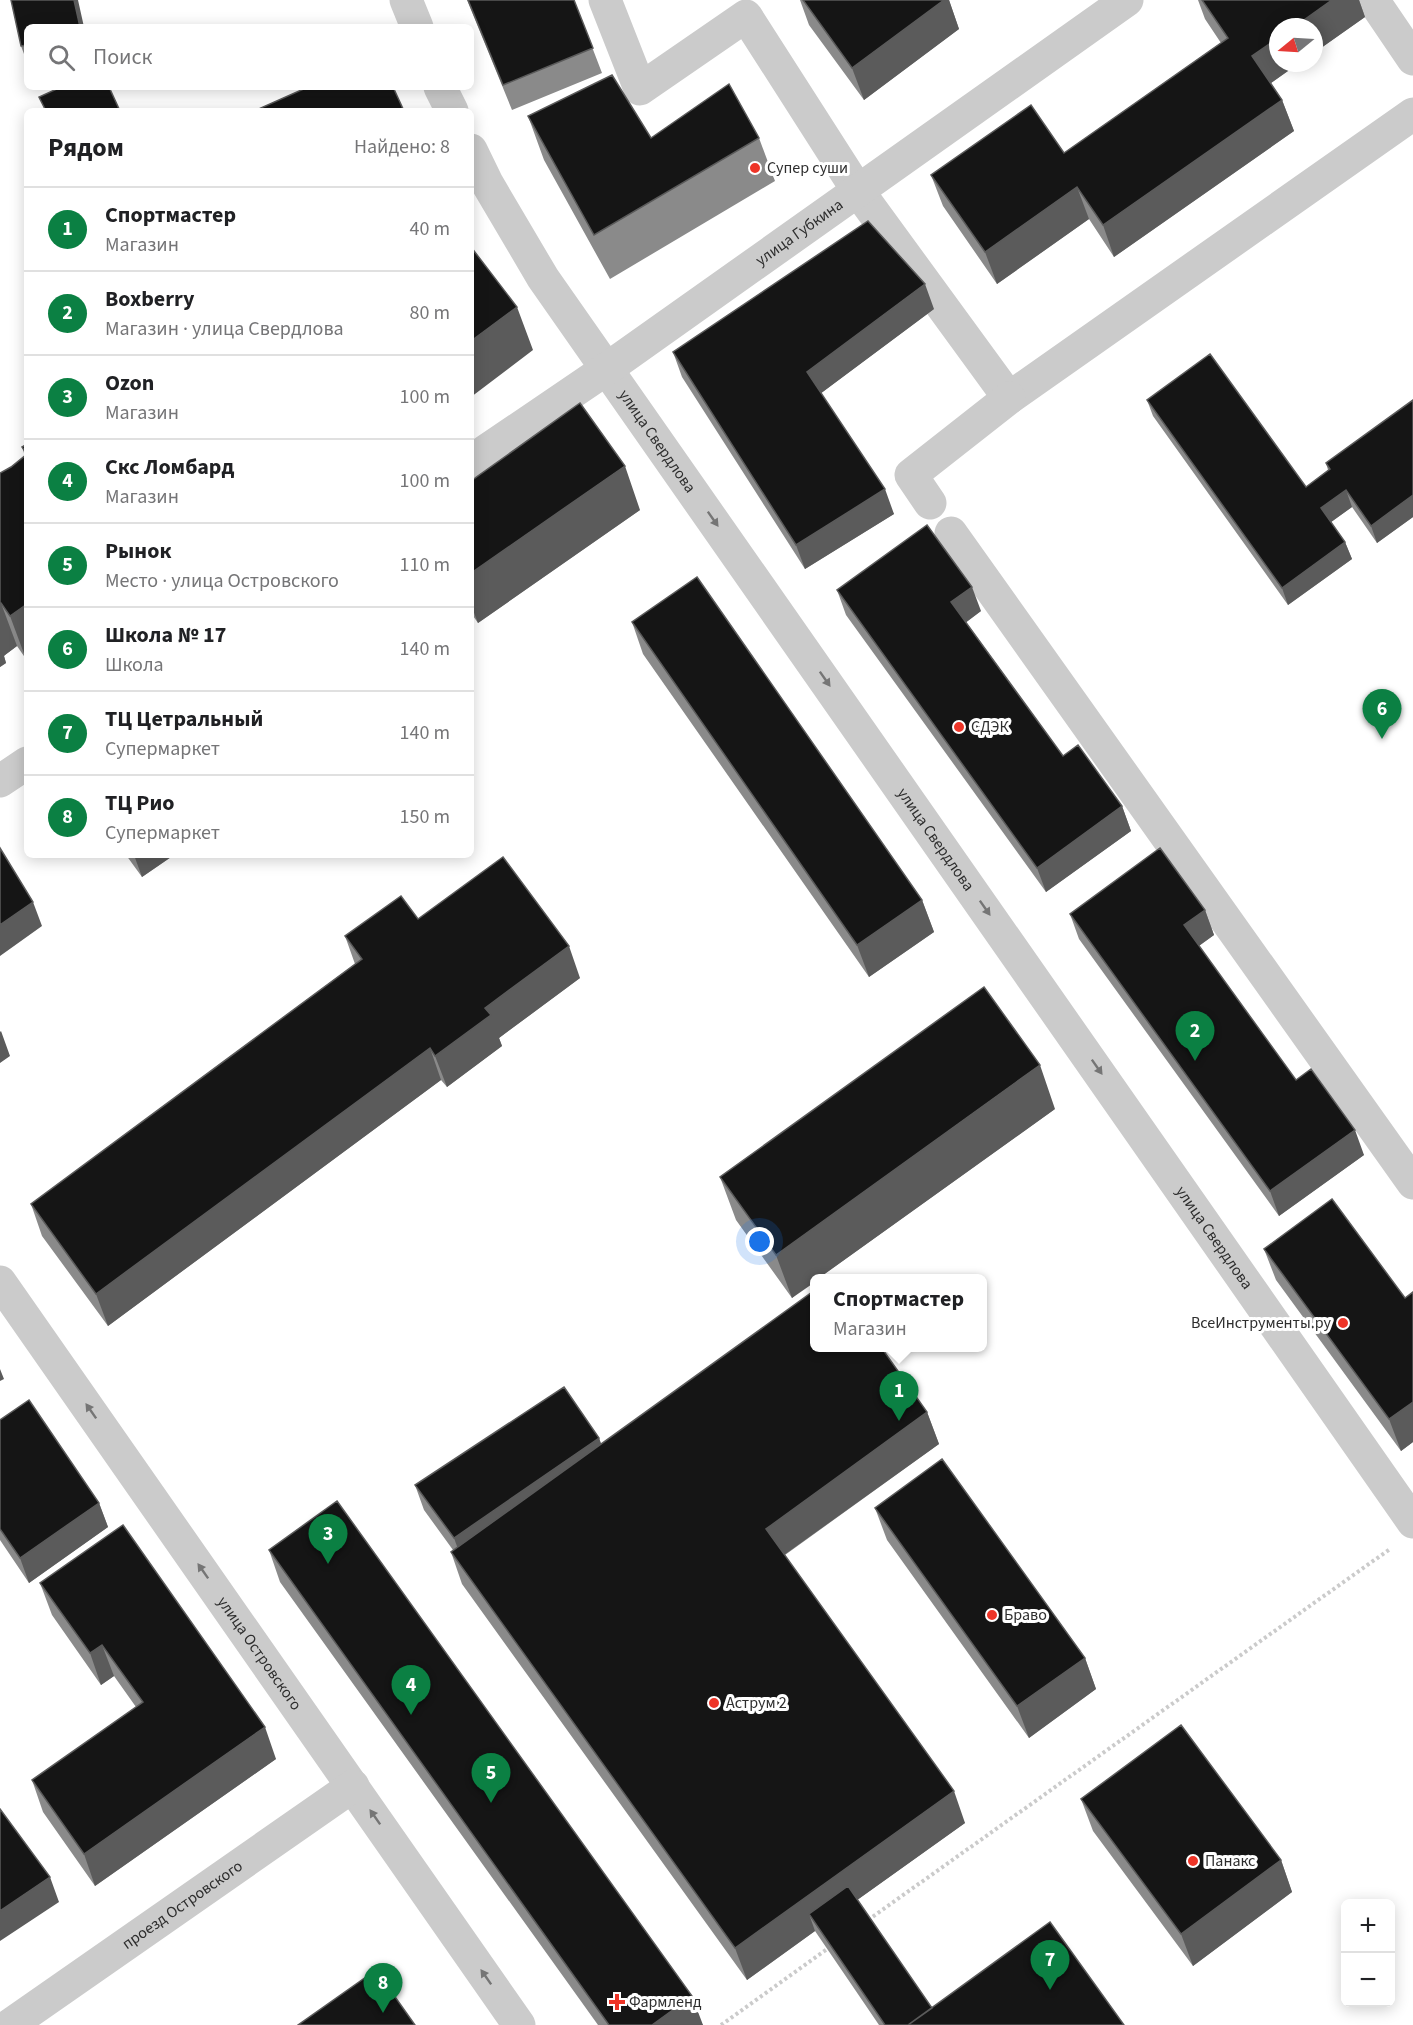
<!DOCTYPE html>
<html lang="ru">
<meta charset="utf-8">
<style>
:root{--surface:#fff;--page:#f2f2f2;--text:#202124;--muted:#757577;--line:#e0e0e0;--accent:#0b8043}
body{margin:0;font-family:"Source Sans 3",sans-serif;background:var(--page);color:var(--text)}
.controls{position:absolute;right:18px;bottom:18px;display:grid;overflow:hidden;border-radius:9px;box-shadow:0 3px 15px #0003}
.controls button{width:54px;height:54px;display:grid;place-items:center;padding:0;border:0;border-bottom:2px solid var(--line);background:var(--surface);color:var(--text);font:30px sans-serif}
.compass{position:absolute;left:1269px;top:18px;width:54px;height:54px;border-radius:50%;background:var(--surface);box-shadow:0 3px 15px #0003;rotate:252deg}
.you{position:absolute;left:760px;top:1242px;width:21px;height:21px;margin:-15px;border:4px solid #fff;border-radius:50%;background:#1a73e8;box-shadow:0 0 0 9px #1a73e833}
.badge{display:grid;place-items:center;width:39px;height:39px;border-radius:50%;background:var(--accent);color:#fff;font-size:20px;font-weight:700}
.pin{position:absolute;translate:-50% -50px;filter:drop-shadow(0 2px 3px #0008)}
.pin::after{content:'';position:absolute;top:32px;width:21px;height:18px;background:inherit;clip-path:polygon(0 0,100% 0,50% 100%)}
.popup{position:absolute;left:810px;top:1274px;width:177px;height:78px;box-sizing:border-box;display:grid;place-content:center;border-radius:9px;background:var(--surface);filter:drop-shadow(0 2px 4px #0005);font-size:20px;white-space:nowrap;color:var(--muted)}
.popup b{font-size:22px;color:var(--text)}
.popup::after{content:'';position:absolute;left:50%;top:100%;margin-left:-12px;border:12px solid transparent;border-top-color:var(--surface)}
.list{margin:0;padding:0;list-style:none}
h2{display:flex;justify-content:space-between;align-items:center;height:78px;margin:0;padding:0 24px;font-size:26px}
h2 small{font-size:20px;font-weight:400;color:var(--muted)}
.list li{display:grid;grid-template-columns:39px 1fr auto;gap:18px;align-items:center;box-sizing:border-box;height:84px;padding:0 24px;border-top:2px solid var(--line)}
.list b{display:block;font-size:22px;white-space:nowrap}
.list p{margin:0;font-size:20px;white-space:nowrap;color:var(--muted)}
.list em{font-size:20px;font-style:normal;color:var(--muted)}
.icon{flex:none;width:33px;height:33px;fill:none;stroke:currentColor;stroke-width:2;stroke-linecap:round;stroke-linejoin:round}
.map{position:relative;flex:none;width:1413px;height:2025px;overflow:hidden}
.search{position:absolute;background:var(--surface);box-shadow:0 3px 15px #0003;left:24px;top:24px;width:450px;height:66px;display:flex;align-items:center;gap:15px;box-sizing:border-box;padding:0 21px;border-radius:9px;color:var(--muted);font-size:22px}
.panel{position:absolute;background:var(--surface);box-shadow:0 3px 15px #0003;left:24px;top:108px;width:450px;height:750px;border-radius:9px}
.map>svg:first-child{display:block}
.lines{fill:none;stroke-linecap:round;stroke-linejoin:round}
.path{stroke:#cbcbcb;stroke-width:4;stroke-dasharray:3 3;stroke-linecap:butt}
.minor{stroke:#cbcbcb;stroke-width:33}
.wall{fill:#8a8a8a}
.shaded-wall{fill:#5b5b5b}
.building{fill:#151515;stroke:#5b5b5b;stroke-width:1.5}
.oneway{fill:#757575}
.poi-dot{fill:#ee3427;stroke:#fff;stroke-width:2}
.labels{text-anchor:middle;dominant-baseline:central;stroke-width:6;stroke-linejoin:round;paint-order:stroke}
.poi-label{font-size:16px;fill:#2e2e2e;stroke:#fff;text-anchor:start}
.street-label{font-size:16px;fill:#2e2e2e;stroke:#fff}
</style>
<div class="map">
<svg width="1413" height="2025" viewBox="0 0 1413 2025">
<rect width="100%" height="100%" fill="#fff"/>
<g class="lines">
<path class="path" d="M868,1920l522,-371
M721,2025l109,-78"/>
<g class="minor">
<path d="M406,0l11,27"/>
<path d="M605,0l35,89 106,-73 112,175 151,207 404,-284"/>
<path d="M1373,0l40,59"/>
<path d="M440,87l12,24"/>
<path id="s1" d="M471,150l16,33 56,95 870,1244"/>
<path id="s2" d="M471,461l137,-93 519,-368"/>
<path d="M930,503l-19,-28 98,-77"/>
<path d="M951,533l462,650"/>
<path d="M0,781l27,-18"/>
<path id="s3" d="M0,1282l519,743"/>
<path id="s4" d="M10,2025l343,-239"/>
</g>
</g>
<path class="wall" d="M467,0h107l28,73 -90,37z
M800,0h149l10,29 -95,71 -55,-75z
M1198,0h161l6,17 -94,66 11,17 12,31 -180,126 -25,-38 -92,65 -54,-78 -12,-31 133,-22 157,-110 -16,-24z
M27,27v35l-6,-16z
M528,116l123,22h108l16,43 -165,98 -66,-119z
M934,309l-113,84 73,121 -89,55 -123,-192 -9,-25z
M1147,400l159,87 22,-17 -2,-7 87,-63v117l-36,26 -25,-36 -21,15 14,20 7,17 -64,46 -135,-189z
M27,444v215h-1l-9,-13 -12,9 -1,1 2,7 -6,4v-194l11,-6 14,-11 -3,-9z
M471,481l169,29 -162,113 -7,-10z
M837,590l144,21 -15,11 97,134 59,50 9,25 -85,61 -200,-277z
M632,622l290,278 12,32 -65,45 -226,-323z
M126,855h48l-32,22z
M1205,910l9,25 -15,11 97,134 68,75 -85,61 -200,-277 -9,-25z
M418,919l162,59 -81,60 3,8 -55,41 -6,-7 -333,246 -66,-90 -11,-32 324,-240 -10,-28z
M1055,1109l-236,169h-4l-23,20 -56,-78 -16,-43z
M1264,1249l141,49 8,-6v150l-12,9 -125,-171z
M927,1412l12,32 -154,111 180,268 -108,77 75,108 192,17h-245l-64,-94 -68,49 -285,-396 -11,-32 2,-2 -29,-40 -9,-25 184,-47 2,6z
M0,1420l99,83 9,24 -79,56 -29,-43z
M875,1508l210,150 11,31 -67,49 -142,-198z
M269,1550l434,475h-105l-318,-443z
M40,1583l236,176 -181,127 -52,-74 -11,-32 104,-73 -22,-31 -13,9 -49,-70z
M1081,1799l200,61 11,32 -99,74 -100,-135z"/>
<path class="shaded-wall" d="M74,0h4l6,27h-4z
M944,0h5l10,29 -95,71 -12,-32z
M1332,0h27l6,17 -51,36v-26h-20z
M1278,38v25h21l-35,25 -12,-32z
M1282,100l12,31 -180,126 -11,-32z
M1077,187l12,32 -92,65 -12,-32z
M925,284l9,25 -118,88 -9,-25z
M517,307l16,43 -62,47v-56z
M625,466l15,44 -162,113 -7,-18v-32z
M885,489l9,25 -89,55 -9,-24z
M1346,490l6,17 -25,18 -6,-17z
M1413,495v22l-36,26 -6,-17z
M1345,542l7,17 -64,46 -6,-17z
M972,587l9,24 -21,16 -9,-25z
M0,603h1l16,43 -12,9 -1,1 2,7 -6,4z
M27,604v55h-1l-16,-43z
M1122,806l9,25 -85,61 -9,-24z
M134,855h40l-32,22z
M922,900l12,32 -65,45 -12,-32z
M33,902l9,24 -42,30v-31z
M1205,910l9,25 -21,15 -9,-25z
M569,946l11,32 -81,60 3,8 -55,41 -12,-31 50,-48z
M1,1031l9,25 -10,7v-31z
M430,1048l11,32 -333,246 -12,-32z
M1040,1065l15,44 -236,169h-4v4l-23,16 -16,-43z
M1355,1130l9,25 -85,61 -9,-25z
M0,1369l4,10 -4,2z
M1413,1402v40l-12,9 -12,-32z
M927,1412l12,32 -162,116 -11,-31z
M599,1438l9,25 -145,100 -9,-25z
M99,1503l9,24 -79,56 -9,-25z
M102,1645l12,31 -13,9 -11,-32z
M1085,1658l11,31 -67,49 -12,-32z
M265,1727l11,32 -181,127 -11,-32z
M954,1791l11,32 -147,105 -9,-14 6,17 -68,49 -12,-32z
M1281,1860l11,32 -99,74 -12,-32z
M50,1877l9,25 -59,39v-30z
M692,1996l11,29h-51z"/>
<path class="building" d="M11,0h63l6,27h-53v18l-6,1z
M468,0h106l19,48 -90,37z
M803,0h141l-92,68z
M1202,0h130l-38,27h-16v11l-26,18 30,44 -179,125 -26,-38 -92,65 -54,-77 100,-70 33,48 164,-115z
M612,75l39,63 78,-54 30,54 -165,97 -66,-119z
M61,87h48l11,24h-74l-7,-14z
M308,87h85l11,24h-150z
M868,221l57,63 -118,88 78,117 -89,56 -123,-193z
M471,247l46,60 -46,34z
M1210,354l96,133 24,-18 -4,-6 87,-63v95l-42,31 -25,-36 -25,18 24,34 -63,46 -135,-188z
M580,403l45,63 -154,107v-92z
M27,444v160l-17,12 -9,-13h-1v-130l11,-6 16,-13 -5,-7z
M927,525l45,62 -21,15 112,154 15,-11 44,61 -85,62 -200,-278z
M697,577l225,323 -65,45 -225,-323z
M0,848l33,54 -33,23z
M1160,848l45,62 -21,15 112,155 15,-11 44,61 -85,61 -200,-277z
M503,857l66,89 -84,62 6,7 -56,41 -5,-8 -334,246 -65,-90 331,-245 -17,-23 56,-40 17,23z
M984,987l56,78 -264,190 -56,-78z
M1332,1199l73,99 8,-6v110l-24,17 -125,-170z
M815,1290v57h66l46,65 -161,117 188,262 -219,157 -284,-396z
M564,1387l35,51 -145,100 -39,-53z
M29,1400l70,103 -79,55 -20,-29v-109z
M942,1459l143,199 -68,48 -142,-198z
M337,1501l355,495 -40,29h-43l-340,-475z
M123,1525l142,202 -181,127 -52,-74 111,-78 -41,-57 -12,8 -50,-70z
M1181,1725l100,135 -100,74 -100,-135z
M0,1809l50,68 -50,34z
M848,1886l84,122 -24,17h-23l-76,-111z
M1050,1922l74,103h-216z
M376,1970l39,55h-117z"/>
<defs><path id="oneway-solid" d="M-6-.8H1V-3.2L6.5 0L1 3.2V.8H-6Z" transform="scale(1.5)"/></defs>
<g class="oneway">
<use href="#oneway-solid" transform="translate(713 519) rotate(55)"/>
<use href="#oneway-solid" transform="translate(825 679) rotate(55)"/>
<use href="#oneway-solid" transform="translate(985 908) rotate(55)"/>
<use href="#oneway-solid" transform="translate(1097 1067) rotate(55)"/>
<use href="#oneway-solid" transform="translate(91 1411) rotate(-125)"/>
<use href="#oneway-solid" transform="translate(203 1571) rotate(-125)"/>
<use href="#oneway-solid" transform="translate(375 1817) rotate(-125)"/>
<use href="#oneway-solid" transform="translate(486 1977) rotate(-125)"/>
</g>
<g class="poi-dot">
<circle cx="755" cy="168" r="6"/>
<circle cx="959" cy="727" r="6"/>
<circle cx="1343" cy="1323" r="6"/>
<circle cx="992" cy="1615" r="6"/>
<circle cx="714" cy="1703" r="6"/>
<circle cx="1193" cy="1861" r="6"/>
<path d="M614 1993h6v6h6v6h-6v6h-6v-6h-6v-6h6z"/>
</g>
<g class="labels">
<g class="poi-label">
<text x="767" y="168">Супер суши</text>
<text x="971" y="727">СДЭК</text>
<text x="1331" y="1323" text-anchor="end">ВсеИнструменты.ру</text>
<text x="1004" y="1615">Браво</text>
<text x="726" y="1703">Аструм 2</text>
<text x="1205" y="1861">Панакс</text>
<text x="629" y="2002">Фармленд</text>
</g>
<g class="street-label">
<text stroke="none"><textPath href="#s2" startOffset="400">улица Губкина</textPath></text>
<text stroke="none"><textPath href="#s1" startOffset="346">улица Свердлова</textPath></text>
<text stroke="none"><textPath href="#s1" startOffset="832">улица Свердлова</textPath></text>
<text stroke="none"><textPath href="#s1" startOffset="1318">улица Свердлова</textPath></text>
<text stroke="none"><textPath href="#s3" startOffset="453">улица Островского</textPath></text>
<text stroke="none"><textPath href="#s4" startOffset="210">проезд Островского</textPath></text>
</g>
</g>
</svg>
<div class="controls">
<button>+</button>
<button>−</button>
</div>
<svg class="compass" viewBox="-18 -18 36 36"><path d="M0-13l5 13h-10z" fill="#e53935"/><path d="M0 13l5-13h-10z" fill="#757577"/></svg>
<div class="you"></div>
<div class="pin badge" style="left:899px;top:1421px">1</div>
<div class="popup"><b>Спортмастер</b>Магазин</div>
<div class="pin badge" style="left:1195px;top:1061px">2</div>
<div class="pin badge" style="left:328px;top:1564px">3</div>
<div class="pin badge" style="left:411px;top:1715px">4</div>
<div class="pin badge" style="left:491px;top:1803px">5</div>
<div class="pin badge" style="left:1382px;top:739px">6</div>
<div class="pin badge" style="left:1050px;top:1990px">7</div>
<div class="pin badge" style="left:383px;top:2013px">8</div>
<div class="search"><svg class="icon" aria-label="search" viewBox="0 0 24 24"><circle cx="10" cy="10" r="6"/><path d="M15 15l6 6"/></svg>Поиск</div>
<section class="panel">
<h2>Рядом<small>Найдено: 8</small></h2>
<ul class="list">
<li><span class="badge">1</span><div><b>Спортмастер</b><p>Магазин</p></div><em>40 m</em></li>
<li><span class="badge">2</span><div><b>Boxberry</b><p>Магазин · улица Свердлова</p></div><em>80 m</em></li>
<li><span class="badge">3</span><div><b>Ozon</b><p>Магазин</p></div><em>100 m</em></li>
<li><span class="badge">4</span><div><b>Скс Ломбард</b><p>Магазин</p></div><em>100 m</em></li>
<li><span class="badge">5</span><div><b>Рынок</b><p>Место · улица Островского</p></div><em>110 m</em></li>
<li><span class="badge">6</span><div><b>Школа № 17</b><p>Школа</p></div><em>140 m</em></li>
<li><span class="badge">7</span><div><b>ТЦ Цетральный</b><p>Супермаркет</p></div><em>140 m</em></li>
<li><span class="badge">8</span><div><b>ТЦ Рио</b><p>Супермаркет</p></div><em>150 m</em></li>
</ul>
</section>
</div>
